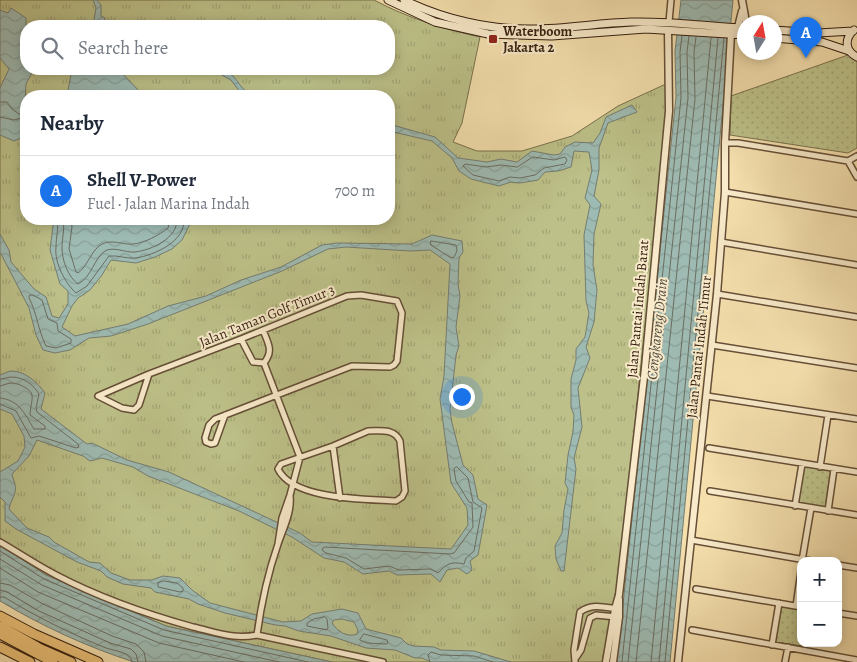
<!DOCTYPE html>
<meta charset="utf-8">
<style>
:root{--surface:#fff;--page:#f2f2f3;--text:#1f2937;--muted:#747a83;--line:#e0e1e3;--accent:#1a73e8}
body{margin:0;font-family:Alegreya,serif;background:var(--page);color:var(--text)}
.controls{position:absolute;right:15px;bottom:15px;display:grid;overflow:hidden;border-radius:10px;box-shadow:0 2px 12px #0003}
.controls button{width:45px;height:45px;display:grid;place-items:center;padding:0;border:0;border-bottom:1px solid var(--line);background:var(--surface);color:var(--text);font:25px sans-serif}
.compass{position:absolute;left:737px;top:15px;width:45px;height:45px;border-radius:50%;background:var(--surface);box-shadow:0 2px 12px #0003;rotate:11deg}
.you{position:absolute;left:461px;top:396px;width:18px;height:18px;margin:-12px;border:4px solid #fff;border-radius:50%;background:#1a73e8;box-shadow:0 0 0 8px #1a73e833}
.badge{display:grid;place-items:center;width:32px;height:32px;border-radius:50%;background:var(--accent);color:#fff;font-size:16px;font-weight:700}
.pin{position:absolute;translate:-50% -41px;filter:drop-shadow(0 1px 2px #0008)}
.pin::after{content:'';position:absolute;top:26px;width:18px;height:15px;background:inherit;clip-path:polygon(0 0,100% 0,50% 100%)}
.list{margin:0;padding:0;list-style:none}
h2{display:flex;justify-content:space-between;align-items:center;height:65px;margin:0;padding:0 20px;font-size:21px}
h2 small{font-size:16px;font-weight:400;color:var(--muted)}
.list li{display:grid;grid-template-columns:32px 1fr auto;gap:15px;align-items:center;box-sizing:border-box;height:70px;padding:0 20px;border-top:1px solid var(--line)}
.list b{display:block;font-size:19px;white-space:nowrap}
.list p{margin:0;font-size:16px;white-space:nowrap;color:var(--muted)}
.list em{font-size:16px;font-style:normal;color:var(--muted)}
.icon{flex:none;width:28px;height:28px;fill:none;stroke:currentColor;stroke-width:2;stroke-linecap:round;stroke-linejoin:round}
.map{position:relative;flex:none;width:857px;height:662px;overflow:hidden}
.search{position:absolute;background:var(--surface);box-shadow:0 2px 12px #0003;left:20px;top:20px;width:375px;height:55px;display:flex;align-items:center;gap:12px;box-sizing:border-box;padding:0 18px;border-radius:20px;color:var(--muted);font-size:19px}
.panel{position:absolute;background:var(--surface);box-shadow:0 2px 12px #0003;left:20px;top:90px;width:375px;height:135px;border-radius:20px}
.map>svg:first-child{display:block}
.grass{fill:url(#grass-tufts);stroke:#79704c;fill-rule:evenodd}
.park{fill:url(#park-dots);stroke:#79704c}
.water{fill:url(#water-waves);stroke:#747d72;fill-rule:evenodd}
.lines{fill:none;stroke-linecap:round;stroke-linejoin:round}
.shore{stroke:#6a6d62;stroke-width:1}
.minor-casing{stroke:#654f37;stroke-width:8}
.tertiary-casing{stroke:#654f37;stroke-width:9}
.secondary-casing{stroke:#351f10;stroke-width:9}
.motorway-casing{stroke:#351f10;stroke-width:11}
.minor{stroke:#f8eaca;stroke-width:5}
.tertiary{stroke:#f8eaca;stroke-width:6}
.secondary{stroke:#f8eaca;stroke-width:7}
.motorway{stroke:#eac076;stroke-width:9}
.poi-dot{fill:#8f2418;stroke:#f8eaca;stroke-width:2}
.labels{text-anchor:middle;dominant-baseline:central;stroke-width:4;stroke-linejoin:round;paint-order:stroke}
.poi-label{font-size:14px;font-weight:bold;fill:#351f10;stroke:#f8eaca;text-anchor:start}
.street-label{font-size:14px;fill:#351f10;stroke:#f8eaca}
.water-label{font-size:15px;font-style:italic;fill:#544e41;stroke:#f8eaca}
</style>
<div class="map">
<svg width="857" height="662" viewBox="0 0 857 662">
<defs>
<pattern id="grass-tufts" width="24" height="20" patternUnits="userSpaceOnUse" patternTransform="scale(1.25)"><rect width="24" height="20" fill="#bdc189"/><path d="M3 7l-1-3M5 7V3M7 7l1-3M15 17l-1-3M17 17v-4M19 17l1-3" fill="none" stroke="#a3a575"/></pattern>
<pattern id="park-dots" width="8" height="8" patternUnits="userSpaceOnUse" patternTransform="scale(1.25)"><rect width="8" height="8" fill="#bdc189"/><path d="M2 2h.1M6 6h.1" fill="none" stroke="#a3a575" stroke-width="1.8" stroke-linecap="round"/></pattern>
<pattern id="water-waves" width="16" height="10" patternUnits="userSpaceOnUse" patternTransform="scale(1.25)"><rect width="16" height="10" fill="#9ebbb3"/><path d="M0 5q4-4 8 0t8 0" fill="none" stroke="#89a099"/></pattern>
</defs>
<rect width="100%" height="100%" fill="#f4dfad"/>
<filter id="stains"><feTurbulence type="fractalNoise" baseFrequency=".004" numOctaves="4"/><feColorMatrix values="0 0 0 0 .2 0 0 0 0 .09 0 0 0 0 .02 0 0 0 .5 -.17"/></filter>
<radialGradient id="worn" r=".72"><stop offset=".6" stop-color="#630" stop-opacity="0"/><stop offset="1" stop-color="#630" stop-opacity=".3"/></radialGradient>
<path class="grass" d="M0,0h374c34,18 69,29 106,37l-18,86 -9,19 24,9h45l50,-15 46,-30 50,-23 -3,50 -45,436 -18,93h-270l-166,-36 -120,-51 -46,-30zM26,26h363v43h-363zM26,96h363v123h-363z"/>
<path class="park" d="M848,55l9,7v86l-9,5 -118,-18 1,-39z
M803,465l28,4 -6,39 -27,-4z
M780,606l21,3 1,37 -27,-4z"/>
<path class="water" d="M93,0h4l4,5v11l4,2 -1,5 -4,1 -1,2h-6l3,-18z
M681,0h52l-63,662h-53l59,-565 -1,-46z
M11,8l15,10v51h8l-8,15 -1,19 1,33 -12,5 -14,-6v-47l9,-19 -9,-11v-48l8,3z
M72,69h46l26,27h-77z
M211,69c29,0 23,18 42,27h-10l-12,-16z
M632,105l5,7 -29,11 -9,25v22l-5,26 7,8 -7,30 -1,31 4,25 -3,32 -8,25 4,11 -12,30 4,39 -8,31 2,11 -12,102h-3l-5,-12 -1,-13 7,-13 2,-23 4,-21 -3,-6 3,-28 5,-23 1,-17 -3,-8v-28l5,-19v-11l9,-12 4,-24 -3,-12 -2,-66 6,-30 -5,-7 7,-28 -3,-18 -15,-1 -3,16 -13,4 -13,1 -7,8 -18,3 -9,-1 -12,4 -28,-7 -12,-8 -7,-13 -20,-17 -43,-10v-7l46,13 23,21 29,4 14,-3 16,3 15,-11 22,4 6,-1 5,-7 10,-5 18,1 7,-10 6,-16z
M52,219h135l3,5 -8,16 -10,9 -17,8 -19,6 -25,-3 -9,15 -12,15 -12,8 -6,8 -10,21 13,9 53,-12 40,-18 38,-10 35,-16 40,-13 41,-22 15,-2 75,1 20,-9 30,6 1,11 -4,6 -1,26 2,12 -4,31 3,19 -3,9 -6,55 2,13 11,42 10,10 5,24 9,6 -9,50 -8,6 2,9 -5,4 -9,-6 -11,2 -7,12 -9,-8 -34,1 -8,-4 -26,3 -19,-12 -20,-4 -32,-21 -53,-26 -91,-35 -15,-9 -31,-9 -12,3 -7,-5 -46,-16 -8,16 -17,18c1,6 5,12 3,18 -1,6 -5,10 -6,17l18,19 22,9 5,5 35,20 11,1 11,10 19,7h22l11,-4 17,2 12,12 18,13 73,19 18,-1 11,-7 30,-5 16,4 8,16 35,9 6,6 7,2 20,1 7,3 33,1 37,11h-80l-9,-4h-7l-20,-8 -29,-2 -35,-12 -32,-5 -14,-5 -10,-1 -50,-12 -27,-9 -9,-5 -34,-7 -4,-4 -28,-4 -16,-7 -6,-6 -24,-9 -61,-33 -11,-8v-19l-5,-5v-25l18,-11 7,-14 -1,-11 -12,-22 -12,-5v-34c3,-1 8,-4 12,-4 13,0 26,12 33,22l-4,16 46,35 5,-1 35,17 42,12 131,61 12,9 139,7 17,-24 -1,-17 -16,-25 -11,-84 4,-23 6,-112 -20,-14 -20,1 -64,-4 -18,2 -46,22 -134,53 -37,12 -22,2 -19,12 -15,3 -12,-3 -7,-15 -7,-27 -29,-56v-18l9,16 2,12 23,27 12,8 6,19 7,2 9,-14v-13l-8,-7 -10,-34 3,-24zM342,619l12,3 4,8 -1,4c-10,4 -20,-3 -25,-11l2,-3z
M0,545l46,30 120,51 166,36h-198c-47,-15 -92,-36 -134,-61z"/>
<g class="lines">
<path class="shore" d="M0,102h7l5,7 10,7 -1,2 -7,2 -14,-3
M533,157l21,3 11,-3 2,3 -2,4 -21,4 -9,7 -15,3 -10,-1 -11,4 -26,-6 -10,-9 2,-2 21,3 15,-2 16,2z
M57,219c2,9 -1,18 -1,28 -2,16 10,37 20,46l11,-7 22,-30c9,-1 18,3 27,2 19,-3 50,-17 48,-39
M63,219c2,10 -1,19 -1,29 0,12 6,29 16,36 14,-7 16,-26 27,-33 8,-5 21,2 30,1 17,-2 43,-14 42,-33
M71,219l1,8 -3,22 7,23 2,1c10,-7 13,-23 24,-29 10,-5 21,1 31,0 12,-1 26,-9 35,-16l2,-9
M431,241l25,4 1,6 -3,6 -3,1 -20,-13z
M30,295h3l9,5 6,19 9,4 1,8 13,8v4l-15,5 -10,-2c-8,-16 -9,-33 -17,-48z
M0,379c4,0 8,-2 12,-2 11,0 22,8 27,17l-3,14 1,4 41,32 1,3 -3,1 -37,-12 -8,2 -15,-27 -16,-7
M0,386c4,-1 8,-3 12,-3 6,0 19,6 20,12 1,4 -2,14 -2,20l15,11v3h-11c-9,-14 -14,-29 -34,-31
M457,467l11,11 5,24 9,6 -8,43 -8,7 -2,6c-14,-3 -17,0 -26,9l-7,-4 -32,1 -10,-4 -25,3 -18,-11 -20,-5 -3,-2 -1,-2 3,-2 125,7 4,-1 19,-26 -1,-24 -3,-1 -13,-21 -2,-12z
M0,551l44,28 120,51 144,32
M0,559l42,26 120,51 117,26
M0,568l38,24 121,51 85,19
M164,581l13,2 6,5v3l-3,1 -22,-5v-4z
M0,583l10,2 33,19 69,32 24,8 8,8 2,10
M0,590l7,2 32,19 71,32 21,6 5,5 2,8
M0,597h4c33,20 67,37 102,51 9,3 25,4 26,14
M325,617l2,2 1,9 -1,2 -20,-4v-3l7,-4z
M364,634l23,6 1,3 -2,1 -19,-1 -7,-3z
M430,662l-2,-7 3,-3 10,3 33,1 19,6
M622,662l59,-564 -1,-46 2,-16
M628,662l60,-564 -1,-46 2,-16
M636,662l59,-563 -1,-47 2,-15
M651,662l60,-624
M659,662l59,-624
M665,662l59,-624"/>
<g class="minor-casing">
<path id="minor" d="M669,22l2,-22
M725,143h13l110,18 9,-5
M848,161l9,16
M725,192l132,22
M721,242l136,23
M717,294l140,23
M241,339l12,23 11,1c10,-13 4,-19 -1,-33
M712,345l145,23
M264,363l36,94 -10,38 -8,23 -4,26
M149,374l-10,31 -5,5 -12,-2 -24,-12 51,-22 92,-35 106,-43 14,-1 36,6 5,12 -5,48 -3,4 -4,2 -38,-1 -137,53 -6,6 -4,13 1,4 5,2 4,-1 10,-28
M707,396l150,23
M368,431c12,0 26,-3 32,10l5,50 -3,6 -6,4c-31,-2 -103,-1 -118,-32l3,-5 52,-18z
M333,446l7,52
M709,448l148,24
M820,467l8,-52
M710,491l147,24
M795,506l7,-42
M828,511l6,-42
M691,540l120,21
M0,542c19,11 37,23 56,33 44,23 90,39 137,52 22,5 41,13 64,8l126,27
M802,561l9,-53
M838,565l19,3
M696,589l105,18
M796,606l5,-35
M838,613l19,3
M692,630l165,30
M257,635c4,-30 11,-62 21,-91 5,-15 14,-32 12,-48
M772,645l7,-42
M575,659l6,-9 9,-32 6,-3 20,2
M575,662l-1,-12 6,-38c12,-9 24,-5 37,-3
M785,662l3,-15"/>
</g>
<g class="tertiary-casing">
<path id="tertiary" d="M742,0l4,22
M738,27l4,-16
M606,662l9,-53 4,-14 26,-227 24,-257 -1,-81
M613,662l6,-45v-18
M678,662l39,-368 8,-102v-49l6,-109"/>
</g>
<g class="secondary-casing">
<path id="secondary" d="M388,0l47,22 53,12 64,2 94,-7 98,6
M404,0c39,19 85,30 129,29 33,0 65,-6 98,-7 38,-1 76,4 113,6
M774,30l44,3 35,-2
M854,30c-10,9 -9,21 3,27
M774,38l48,4 27,9"/>
</g>
<g class="motorway-casing">
<path id="motorway" d="M0,616l34,18 64,28
M0,626l39,22 32,14
M0,634l53,28
M0,647l30,15"/>
</g>
<use href="#minor" class="minor"/>
<use href="#tertiary" class="tertiary"/>
<use href="#secondary" class="secondary"/>
<use href="#motorway" class="motorway"/>
</g>
<rect class="poi-dot" x="488" y="34" width="10" height="10" rx="2.5"/>
<g class="labels">
<g class="poi-label">
<text x="503" y="31">Waterboom<tspan x="503" dy="16">Jakarta 2</tspan></text>
</g>
<g class="street-label">
<text transform="translate(638 309) rotate(-85)">Jalan Pantai Indah Barat</text>
<text transform="translate(267 316) rotate(-22)">Jalan Taman Golf Timur 3</text>
<text transform="translate(699 347) rotate(-84)">Jalan Pantai Indah Timur</text>
</g>
<g class="water-label">
<text transform="translate(657 329) rotate(-84)">Cengkareng Drain</text>
</g>
</g>
<rect width="100%" height="100%" filter="url(#stains)"/>
<rect width="100%" height="100%" fill="url(#worn)"/>
</svg>
<div class="controls">
<button>+</button>
<button>−</button>
</div>
<svg class="compass" viewBox="-18 -18 36 36"><path d="M0-13l5 13h-10z" fill="#e53935"/><path d="M0 13l5-13h-10z" fill="#747a83"/></svg>
<div class="you"></div>
<div class="pin badge" style="left:806px;top:58px">A</div>
<div class="search"><svg class="icon" aria-label="search" viewBox="0 0 24 24"><circle cx="10" cy="10" r="6"/><path d="M15 15l6 6"/></svg>Search here</div>
<section class="panel">
<h2>Nearby<small></small></h2>
<ul class="list">
<li><span class="badge">A</span><div><b>Shell V-Power</b><p>Fuel · Jalan Marina Indah</p></div><em>700 m</em></li>
</ul>
</section>
</div>
